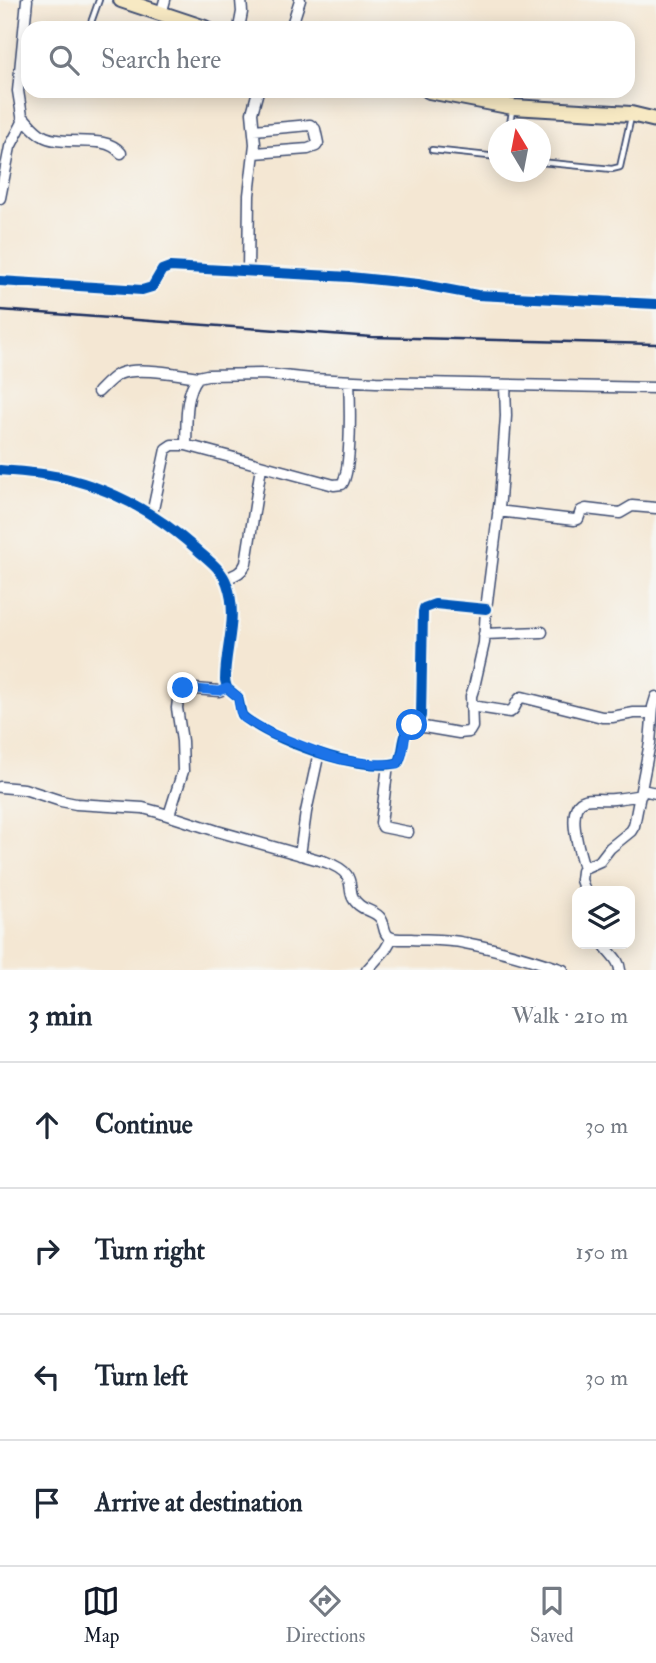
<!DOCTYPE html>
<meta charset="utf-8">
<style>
:root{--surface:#fff;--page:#f2f2f3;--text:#1f2937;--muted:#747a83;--line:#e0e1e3;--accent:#111827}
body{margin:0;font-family:"IM FELL Double Pica",serif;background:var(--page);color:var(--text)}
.controls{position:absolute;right:21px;bottom:21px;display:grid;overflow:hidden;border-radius:14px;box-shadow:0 4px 18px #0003}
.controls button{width:63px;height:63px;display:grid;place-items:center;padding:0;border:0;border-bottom:2px solid var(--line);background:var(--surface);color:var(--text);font:35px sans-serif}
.compass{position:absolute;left:488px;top:119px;width:63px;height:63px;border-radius:50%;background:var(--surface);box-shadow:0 4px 18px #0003;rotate:350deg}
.stop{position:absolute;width:21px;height:21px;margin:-16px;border:5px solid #1a73e8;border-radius:50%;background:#fff}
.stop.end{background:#1a73e8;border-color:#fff;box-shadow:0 2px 7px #0008}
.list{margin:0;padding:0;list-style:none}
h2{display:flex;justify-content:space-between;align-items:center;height:91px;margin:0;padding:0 28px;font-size:30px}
h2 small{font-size:23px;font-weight:400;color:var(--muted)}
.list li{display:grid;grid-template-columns:46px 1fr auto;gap:21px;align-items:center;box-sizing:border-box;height:126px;padding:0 28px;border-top:2px solid var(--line)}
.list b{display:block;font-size:26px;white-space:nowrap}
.list em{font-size:23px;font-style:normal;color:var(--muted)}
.icon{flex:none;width:38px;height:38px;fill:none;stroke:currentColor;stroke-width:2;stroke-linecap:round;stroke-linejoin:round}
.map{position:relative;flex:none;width:656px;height:970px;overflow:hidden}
.search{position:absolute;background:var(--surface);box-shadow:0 4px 18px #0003;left:21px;right:21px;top:21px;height:77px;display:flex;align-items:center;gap:18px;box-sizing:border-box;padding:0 24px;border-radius:21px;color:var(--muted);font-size:26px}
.sheet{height:595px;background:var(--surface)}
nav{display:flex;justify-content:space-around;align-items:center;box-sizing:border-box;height:98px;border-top:2px solid var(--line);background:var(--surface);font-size:19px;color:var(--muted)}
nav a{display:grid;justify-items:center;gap:4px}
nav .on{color:var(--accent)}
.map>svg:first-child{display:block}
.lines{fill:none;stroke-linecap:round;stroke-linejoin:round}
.lane-casing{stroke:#3c4b70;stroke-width:8}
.street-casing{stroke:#3c4b70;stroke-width:13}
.secondary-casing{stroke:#3c4b70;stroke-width:18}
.lane{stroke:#fff;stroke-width:4.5}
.street{stroke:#fff;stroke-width:10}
.secondary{stroke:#f7e9c3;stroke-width:14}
.rail{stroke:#1b2f5e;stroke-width:2.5}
.cycleway-casing{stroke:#f6f6f2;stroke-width:15}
.cycleway{stroke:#0057b8;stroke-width:10}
.route{stroke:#1a73e8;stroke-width:9}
</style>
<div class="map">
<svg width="656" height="970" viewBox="0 0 656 970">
<rect width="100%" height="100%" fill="#f6f6f2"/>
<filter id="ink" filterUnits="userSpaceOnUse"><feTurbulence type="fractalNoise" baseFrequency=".0143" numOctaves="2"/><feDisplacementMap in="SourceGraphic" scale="14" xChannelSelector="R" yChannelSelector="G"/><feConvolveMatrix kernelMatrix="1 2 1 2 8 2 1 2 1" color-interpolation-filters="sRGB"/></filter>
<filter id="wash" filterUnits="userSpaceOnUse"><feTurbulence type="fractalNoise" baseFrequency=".00686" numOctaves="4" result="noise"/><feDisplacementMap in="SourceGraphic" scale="28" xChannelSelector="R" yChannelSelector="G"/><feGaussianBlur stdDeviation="1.57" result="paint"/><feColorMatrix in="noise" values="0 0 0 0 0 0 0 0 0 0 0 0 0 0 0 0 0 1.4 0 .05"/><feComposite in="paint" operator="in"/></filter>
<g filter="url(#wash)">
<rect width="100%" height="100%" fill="#f4e7d3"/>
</g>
<g filter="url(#ink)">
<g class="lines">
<g class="lane-casing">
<path id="lane" d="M89,28l10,-28
M509,130l3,-19
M432,150l66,7
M540,162l72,7 8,-2 11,-50"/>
</g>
<g class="street-casing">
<path id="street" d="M161,14l4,-14
M239,28l3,-16 -1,-12
M291,28l9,-28
M24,118c6,7 12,15 21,19 23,10 59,-4 76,16
M254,130l56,-5 5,4 3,14 -2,3 -8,3 -53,4
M0,198l10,-51 13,-25 -5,-31 9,-91
M248,272l1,-77 6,-51 -3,-31 6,-22
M0,281l142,9 10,-3 10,-17 8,-3 180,10 68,7 59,11 179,9
M98,392c6,-6 13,-14 21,-18 17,-8 61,0 79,3
M186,445c1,-20 -2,-51 12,-68l9,-2 56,-1 49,5 64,3 280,6
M0,470c23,2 47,3 69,9 48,12 90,37 126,69 12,11 27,21 32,36 12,33 -2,63 -2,96l2,8 11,9 4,18c25,24 123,60 157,47 7,-17 0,-32 20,-40l2,-6 2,-104 1,-4 11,-4 51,5
M498,511l76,9 4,-1 3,-8 5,-2 34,4 12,-7 24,2
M152,514l14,-65 6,-4h14l148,40 8,-1c10,-14 8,-83 7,-103
M225,579c10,-4 17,-6 21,-16l15,-96
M484,634l58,-2
M471,706l39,6c7,-4 5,-12 12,-15l80,20h10l22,-4h18
M412,725l47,8 10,-1 3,-5 -1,-31 3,-9 10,-44 2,-34 14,-110 6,-83 -1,-31
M388,764l-7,59 2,4 25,5
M0,787l24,2 37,12 15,3 67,4 15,4 59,19 109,31c38,14 15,29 33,43 7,6 17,6 22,14 4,6 2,15 9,18 6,3 15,2 21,2 18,1 36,0 54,4 33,6 66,16 98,27
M642,790l14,3
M169,815l14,-44 -1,-30 -5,-33 2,-16 4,-4 36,3 8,-3
M300,855l6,-43 13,-60
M584,868c-4,-14 -20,-62 1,-68 9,-2 20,0 29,-1 9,-1 18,-2 27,-4
M585,891l-4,-11 1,-9 2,-3 16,-7 10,-13 21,-17 3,-5 16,-83 3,-36 3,-10
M604,944c5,10 15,14 16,26
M367,970l18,-20 7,-12"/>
</g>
<g class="secondary-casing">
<path id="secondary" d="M121,0l84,28
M429,91l84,16 118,7 25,6"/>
</g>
<use href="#lane" class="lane"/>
<use href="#street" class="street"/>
<use href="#secondary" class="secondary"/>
<path class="rail" d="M0,310l372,27 284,7"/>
<g class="cycleway-casing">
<path id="cycleway" d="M0,281l142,9 10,-3 10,-17 8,-3 180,10 68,7 59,11 179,9
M0,470c23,2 47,3 69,9 48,12 90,37 126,69 12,11 27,21 32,36 12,33 -2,63 -2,96l2,8 11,9 4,18c25,24 123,60 157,47 7,-17 0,-32 20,-40l2,-6 2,-104 1,-4 11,-4 51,5"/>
</g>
<use href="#cycleway" class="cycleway"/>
</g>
</g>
<g class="lines" filter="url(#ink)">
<path class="route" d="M183,688l36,3 8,-3 11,9 2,14 4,7 26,15 58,23 14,4 32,4h23c10,-11 4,-29 15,-39"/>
</g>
</svg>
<div class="controls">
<button><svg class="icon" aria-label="layers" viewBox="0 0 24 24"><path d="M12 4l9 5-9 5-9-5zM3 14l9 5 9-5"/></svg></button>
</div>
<svg class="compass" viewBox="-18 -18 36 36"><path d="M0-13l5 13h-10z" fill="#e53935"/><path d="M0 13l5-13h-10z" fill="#747a83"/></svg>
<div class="stop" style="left:412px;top:725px"></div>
<div class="stop end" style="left:183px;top:688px"></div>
<div class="search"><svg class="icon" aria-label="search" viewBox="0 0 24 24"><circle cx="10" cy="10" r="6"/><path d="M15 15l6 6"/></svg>Search here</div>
</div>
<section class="sheet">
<h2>3 min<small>Walk · 210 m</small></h2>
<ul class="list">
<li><svg class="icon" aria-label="ahead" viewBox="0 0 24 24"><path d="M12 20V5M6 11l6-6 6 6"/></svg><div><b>Continue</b></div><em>30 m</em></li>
<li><svg class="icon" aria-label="right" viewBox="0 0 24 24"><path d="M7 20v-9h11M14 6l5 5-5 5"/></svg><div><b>Turn right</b></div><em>150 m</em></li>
<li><svg class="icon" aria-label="left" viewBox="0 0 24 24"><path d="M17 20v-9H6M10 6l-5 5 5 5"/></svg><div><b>Turn left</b></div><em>30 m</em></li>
<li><svg class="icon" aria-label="arrive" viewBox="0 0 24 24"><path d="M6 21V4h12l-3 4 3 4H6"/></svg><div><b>Arrive at destination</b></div></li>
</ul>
</section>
<nav>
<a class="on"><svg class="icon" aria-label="map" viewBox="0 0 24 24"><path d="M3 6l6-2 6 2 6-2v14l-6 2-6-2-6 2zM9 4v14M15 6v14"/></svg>Map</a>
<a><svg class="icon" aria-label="directions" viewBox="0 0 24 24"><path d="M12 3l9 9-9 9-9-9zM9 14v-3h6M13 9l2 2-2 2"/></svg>Directions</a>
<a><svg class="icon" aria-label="saved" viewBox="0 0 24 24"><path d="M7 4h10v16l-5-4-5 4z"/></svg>Saved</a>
</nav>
